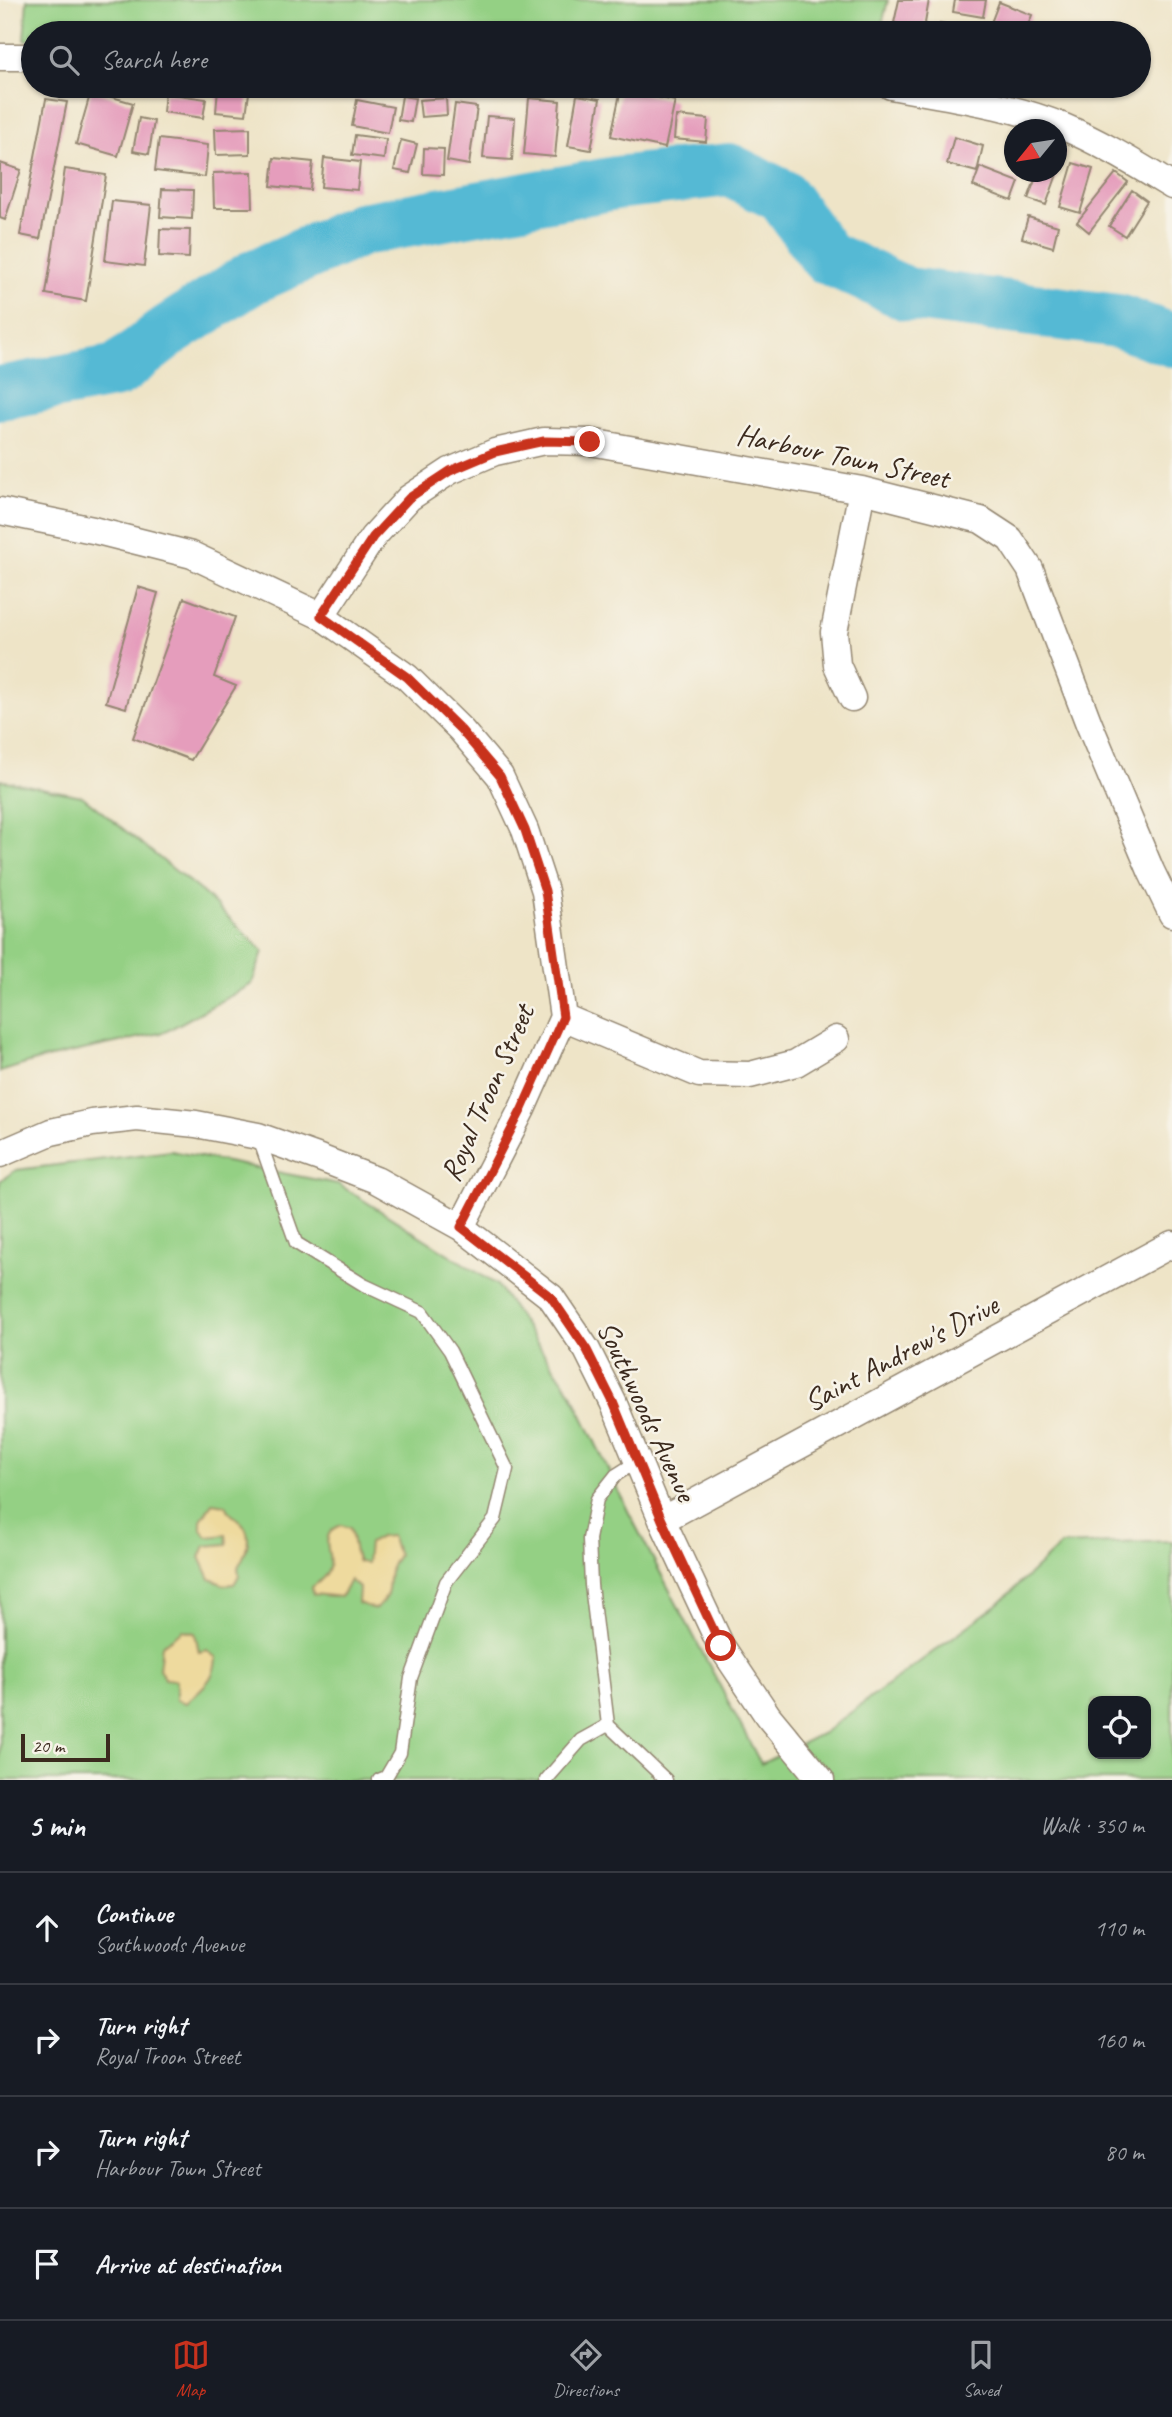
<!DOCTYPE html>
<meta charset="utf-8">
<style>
:root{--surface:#171b24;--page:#20242c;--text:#f1f3f6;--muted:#9ea1a6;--line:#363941;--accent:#c8321e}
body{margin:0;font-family:Caveat,sans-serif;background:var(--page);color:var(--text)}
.controls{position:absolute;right:21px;bottom:21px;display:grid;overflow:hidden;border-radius:14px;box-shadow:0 2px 5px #0004}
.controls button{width:63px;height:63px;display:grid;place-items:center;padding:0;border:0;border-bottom:2px solid var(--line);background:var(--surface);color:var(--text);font:35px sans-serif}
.compass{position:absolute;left:1004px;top:119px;width:63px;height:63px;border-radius:50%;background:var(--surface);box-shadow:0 2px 5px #0004;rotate:240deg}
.scale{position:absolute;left:21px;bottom:18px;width:89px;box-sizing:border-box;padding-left:7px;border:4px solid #3b2a1e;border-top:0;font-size:19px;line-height:24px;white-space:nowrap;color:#3b2a1e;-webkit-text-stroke:5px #f7f3e8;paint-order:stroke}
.stop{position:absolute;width:21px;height:21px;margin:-16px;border:5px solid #c8321e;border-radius:50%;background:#fff}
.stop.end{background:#c8321e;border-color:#fff;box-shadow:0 2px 7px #0008}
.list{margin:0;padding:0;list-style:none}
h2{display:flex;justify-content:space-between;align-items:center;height:91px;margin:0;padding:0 28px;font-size:30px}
h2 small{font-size:23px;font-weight:400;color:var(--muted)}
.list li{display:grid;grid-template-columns:46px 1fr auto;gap:21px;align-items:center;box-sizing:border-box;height:112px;padding:0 28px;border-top:2px solid var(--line)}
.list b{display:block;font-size:26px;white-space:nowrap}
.list p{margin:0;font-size:23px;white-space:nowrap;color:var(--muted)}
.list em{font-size:23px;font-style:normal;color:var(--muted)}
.icon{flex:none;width:38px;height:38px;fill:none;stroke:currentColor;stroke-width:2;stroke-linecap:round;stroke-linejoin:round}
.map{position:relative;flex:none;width:1172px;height:1780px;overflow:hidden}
.search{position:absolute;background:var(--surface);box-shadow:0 2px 5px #0004;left:21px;right:21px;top:21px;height:77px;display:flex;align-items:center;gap:18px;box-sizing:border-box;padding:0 24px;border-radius:38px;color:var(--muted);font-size:26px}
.sheet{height:539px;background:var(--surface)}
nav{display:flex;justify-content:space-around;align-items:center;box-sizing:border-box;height:98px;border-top:2px solid var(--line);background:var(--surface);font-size:19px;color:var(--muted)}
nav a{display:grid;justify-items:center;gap:4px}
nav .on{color:var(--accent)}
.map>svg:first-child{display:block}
.green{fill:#94d084;stroke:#687d51;stroke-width:2;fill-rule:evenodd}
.sand{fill:#eeda9e;stroke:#94825e;stroke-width:2}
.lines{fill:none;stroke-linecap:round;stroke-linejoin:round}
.river{stroke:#55b9d4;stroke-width:54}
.building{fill:#e59dbc}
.lane-casing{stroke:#948772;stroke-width:15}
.street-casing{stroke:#948772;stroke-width:29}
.lane{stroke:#fff;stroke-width:12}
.street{stroke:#fff;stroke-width:26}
.route{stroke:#c8321e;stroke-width:9}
.labels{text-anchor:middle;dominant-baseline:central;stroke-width:5;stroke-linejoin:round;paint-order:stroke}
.street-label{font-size:30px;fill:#3b2a1e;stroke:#f7f3e8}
</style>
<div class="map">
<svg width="1172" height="1780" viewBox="0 0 1172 1780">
<rect width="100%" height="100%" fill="#f7f3e8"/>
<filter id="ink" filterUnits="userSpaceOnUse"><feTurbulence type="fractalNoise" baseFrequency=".0143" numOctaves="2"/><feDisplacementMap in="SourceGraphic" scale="14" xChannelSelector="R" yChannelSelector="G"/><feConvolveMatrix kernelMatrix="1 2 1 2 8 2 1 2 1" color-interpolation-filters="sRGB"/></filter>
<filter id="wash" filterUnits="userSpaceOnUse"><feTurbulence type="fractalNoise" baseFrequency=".00686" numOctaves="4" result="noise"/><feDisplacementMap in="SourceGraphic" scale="28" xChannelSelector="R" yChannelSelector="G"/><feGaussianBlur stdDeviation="1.57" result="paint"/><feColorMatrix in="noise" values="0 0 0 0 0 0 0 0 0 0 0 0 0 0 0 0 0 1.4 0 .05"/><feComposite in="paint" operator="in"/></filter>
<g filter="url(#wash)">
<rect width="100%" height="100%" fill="#eee4c7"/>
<path class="green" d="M27,0h861l-8,33h-847v7h-9z
M0,780l82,16 121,97 60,58 -11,33 -87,48 -123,27 -42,13z
M171,1151l167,33 159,101 75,109 58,121 131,249 62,-31 175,-129 63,-59 111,-4v239h-1172v-599l16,-11zM1093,1701h53v53h-53z"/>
<path class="sand" d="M212,1503l14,2c6,13 7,9 15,17 13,13 5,32 -3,45l1,9 -5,8 -10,1 -14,-6 -10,-22 5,-11 22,-2 -1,-9 -19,2 -6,-7v-10z
M341,1525l9,3c4,12 3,23 8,34l9,1 2,-20 11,-6 11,-1 7,19c-3,5 -7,11 -8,16 -4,20 3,23 -15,38l-17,-6 1,-15 -9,-8 -9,17 -28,-3 -1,-7c34,-22 6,-39 19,-56 3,-3 7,-4 10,-6z
M183,1630l12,3 4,19 8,-2 9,8c-1,23 -15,30 -30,45l-10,-3v-20l-11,-1 -6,-10 3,-24z"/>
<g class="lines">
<path class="river" d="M0,393l117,-22 52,-40 84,-54 109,-48 254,-46 113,-13 53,26 44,61 81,37 211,27 54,19"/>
</g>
<g id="blocks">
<path class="building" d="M899,0h30l-5,29 -30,-6z
M955,0h31l-3,17 -30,-5z
M999,2l33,13 -7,18h-22l-14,-5z
M940,24l44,8v1h-45z
M218,89l31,4 -3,22 -30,-3z
M621,89l54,12 -10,47 -54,-12z
M91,91l42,12 -15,53 -42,-12z
M165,93l41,6 -3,19 -40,-6z
M577,95l23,4 -9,51 -23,-4z
M402,96l13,2 -4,24 -13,-2z
M446,98l1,17 -26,2 -2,-17z
M529,98l31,3 -5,56 -31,-3z
M46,99l21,3 -27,137 -20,-4z
M357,100l36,7 -5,26 -36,-7z
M455,104l22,3 -8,58 -22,-4z
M487,116l28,2 -3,42 -29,-2z
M676,116l32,3 -2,23 -32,-3z
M139,118l15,3 -5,33 -16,-3z
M250,128v26l-34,1 -1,-26z
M355,135l31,4 -2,20 -32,-4z
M954,137l29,9 -6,26 -30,-8z
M159,139l49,6 -3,32 -50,-6z
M401,140l16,4 -7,29 -16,-3z
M424,148l20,1 -1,26 -20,-1z
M1056,149l9,3 -19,53 -18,-6 10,-27h18z
M274,158l39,4 -3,28 -39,-4z
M324,158l36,4 -3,28 -36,-3z
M0,163l21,7 -16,50 -5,-2z
M1073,163l20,6 -13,44 -20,-6z
M980,167l39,15 -7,19 -39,-15z
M65,169l41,6 -20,126 -40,-7z
M252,172l1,36h-39l-1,-35z
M1116,173l12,9 -39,50 -12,-10z
M162,189l31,1 -1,29 -32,-2z
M1132,190l15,11 -22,35 -16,-10z
M112,201l39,4 -7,61 -39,-5z
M1028,217l30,9 -5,21 -31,-9z
M160,229l30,1 -1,28 -30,-2z
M138,587l20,6 -32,115 -20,-6z
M184,598l51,19 -21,60 22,9 -45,74 -58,-22z"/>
</g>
</g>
<g filter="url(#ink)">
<use href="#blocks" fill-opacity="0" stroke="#948772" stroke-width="2"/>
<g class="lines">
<g class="lane-casing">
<path id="lane" d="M258,1136l38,107 68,42 58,27 28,39 57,118 -12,50 -49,63 -35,96 -11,75 -14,24 -7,3
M638,1461l-22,14 -19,24 -8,40 2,46 17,140 58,55
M546,1780l35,-40 27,-15"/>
</g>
<g class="street-casing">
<path id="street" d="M0,57h33
M891,86c58,11 118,18 173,41 38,16 73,38 108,59
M0,511l93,19 99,25 129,61 86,61 54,53 39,46 25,54 20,61 18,126 -41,92 -61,118
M321,616l52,-79 36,-39 41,-27 45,-19 49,-11 46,1 272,48 119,30 29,19 20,30 59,155 62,147 21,43
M852,698l-15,-33 -3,-33 28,-142
M563,1017l136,57 51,1 46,-12 40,-24
M0,1154l51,-22 41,-9 45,-5 59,6 62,12 59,21 59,23 85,47 90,70 36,53 26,52 49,118 59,126 47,70 53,64
M662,1520l510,-276"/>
</g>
<use href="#lane" class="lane"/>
<use href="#street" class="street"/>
</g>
</g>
<g class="lines" filter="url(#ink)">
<path class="route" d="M590,442l-46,-1 -49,11 -45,19 -41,27 -36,39 -52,79 86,61 54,53 39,46 25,54 20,61 18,126 -41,92 -61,118 90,70 36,53 26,52 49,118 59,126"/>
</g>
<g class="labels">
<g class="street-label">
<text transform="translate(843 456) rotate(12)">Harbour Town Street</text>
<text transform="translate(487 1093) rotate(-66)">Royal Troon Street</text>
<text transform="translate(901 1353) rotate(-28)">Saint Andrew's Drive</text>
<text transform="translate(647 1411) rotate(65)">Southwoods Avenue</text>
</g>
</g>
</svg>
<div class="controls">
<button><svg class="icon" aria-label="locate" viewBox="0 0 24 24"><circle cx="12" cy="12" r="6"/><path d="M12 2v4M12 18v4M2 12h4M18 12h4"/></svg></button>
</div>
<svg class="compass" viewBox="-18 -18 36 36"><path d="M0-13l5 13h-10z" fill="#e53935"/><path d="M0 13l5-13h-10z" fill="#9ea1a6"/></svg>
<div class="scale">20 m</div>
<div class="stop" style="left:721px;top:1646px"></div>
<div class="stop end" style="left:590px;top:442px"></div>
<div class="search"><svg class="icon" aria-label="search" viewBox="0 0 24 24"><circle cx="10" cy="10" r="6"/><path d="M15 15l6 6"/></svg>Search here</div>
</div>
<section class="sheet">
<h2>5 min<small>Walk · 350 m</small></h2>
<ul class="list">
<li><svg class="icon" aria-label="ahead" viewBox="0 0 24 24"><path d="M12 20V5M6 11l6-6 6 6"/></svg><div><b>Continue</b><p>Southwoods Avenue</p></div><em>110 m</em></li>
<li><svg class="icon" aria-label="right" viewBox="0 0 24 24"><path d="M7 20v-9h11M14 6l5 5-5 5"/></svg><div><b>Turn right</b><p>Royal Troon Street</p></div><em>160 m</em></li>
<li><svg class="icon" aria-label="right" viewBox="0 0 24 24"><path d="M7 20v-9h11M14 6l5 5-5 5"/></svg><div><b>Turn right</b><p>Harbour Town Street</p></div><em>80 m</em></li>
<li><svg class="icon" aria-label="arrive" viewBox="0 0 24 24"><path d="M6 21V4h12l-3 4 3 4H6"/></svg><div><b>Arrive at destination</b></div></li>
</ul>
</section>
<nav>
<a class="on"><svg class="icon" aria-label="map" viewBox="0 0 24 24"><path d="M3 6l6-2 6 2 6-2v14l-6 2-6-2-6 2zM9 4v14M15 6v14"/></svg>Map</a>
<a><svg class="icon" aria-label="directions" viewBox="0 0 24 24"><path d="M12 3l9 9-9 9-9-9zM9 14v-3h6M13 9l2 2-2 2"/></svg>Directions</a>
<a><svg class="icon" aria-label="saved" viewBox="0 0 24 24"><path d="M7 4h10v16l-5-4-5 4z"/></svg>Saved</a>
</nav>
